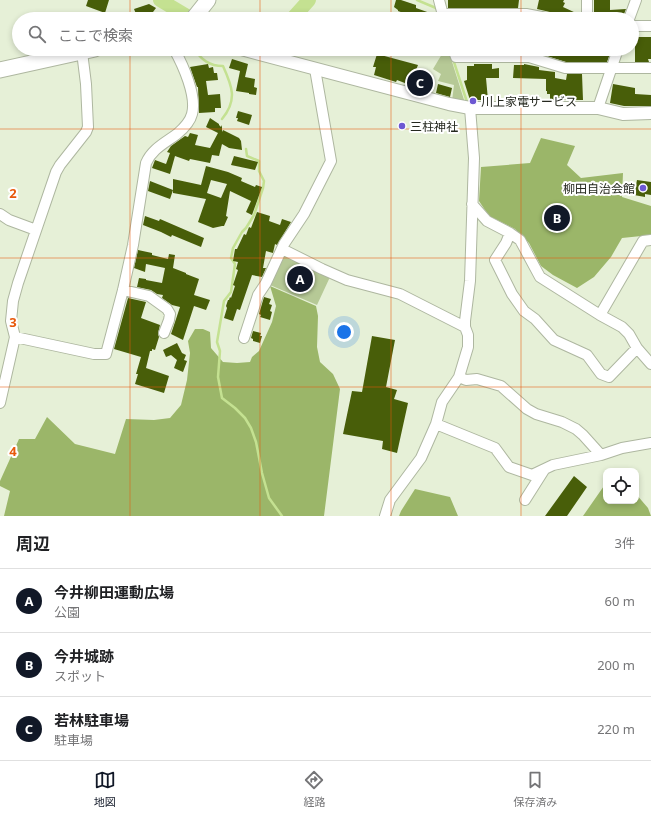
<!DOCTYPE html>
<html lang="ja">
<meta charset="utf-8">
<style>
:root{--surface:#fff;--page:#f6f6f6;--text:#202124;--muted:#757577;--line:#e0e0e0;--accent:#111827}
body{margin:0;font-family:"Noto Sans","Noto Sans JP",sans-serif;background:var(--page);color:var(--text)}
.controls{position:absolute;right:12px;bottom:12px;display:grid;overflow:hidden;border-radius:8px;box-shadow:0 2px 6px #0003}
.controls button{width:36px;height:36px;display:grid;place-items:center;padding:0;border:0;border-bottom:1px solid var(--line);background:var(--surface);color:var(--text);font:20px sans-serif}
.you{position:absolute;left:344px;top:332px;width:14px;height:14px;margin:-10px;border:3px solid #fff;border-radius:50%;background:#1a73e8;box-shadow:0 0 0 6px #1a73e833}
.badge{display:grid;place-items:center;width:26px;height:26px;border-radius:50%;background:var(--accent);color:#fff;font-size:13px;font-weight:700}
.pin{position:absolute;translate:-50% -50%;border:2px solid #fff;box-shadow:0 1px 4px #0006}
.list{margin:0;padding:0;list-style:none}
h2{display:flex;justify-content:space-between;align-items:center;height:52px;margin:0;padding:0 16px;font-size:17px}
h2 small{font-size:13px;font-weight:400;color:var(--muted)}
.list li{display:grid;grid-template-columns:26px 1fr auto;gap:12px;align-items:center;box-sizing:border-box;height:64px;padding:0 16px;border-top:1px solid var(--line)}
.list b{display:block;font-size:15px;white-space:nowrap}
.list p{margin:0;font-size:13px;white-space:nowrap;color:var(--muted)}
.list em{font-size:13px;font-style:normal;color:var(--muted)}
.icon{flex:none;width:22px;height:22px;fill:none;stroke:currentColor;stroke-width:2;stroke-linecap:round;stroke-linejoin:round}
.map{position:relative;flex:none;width:651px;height:516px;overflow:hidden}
.search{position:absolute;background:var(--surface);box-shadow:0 2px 6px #0003;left:12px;right:12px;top:12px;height:44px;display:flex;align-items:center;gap:10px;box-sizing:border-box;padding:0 14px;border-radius:22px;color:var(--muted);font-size:15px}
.sheet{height:244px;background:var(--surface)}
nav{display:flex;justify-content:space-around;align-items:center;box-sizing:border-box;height:56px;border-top:1px solid var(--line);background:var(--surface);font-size:11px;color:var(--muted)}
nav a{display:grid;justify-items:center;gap:2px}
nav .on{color:var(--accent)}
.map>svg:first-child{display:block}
.green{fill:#b6c996}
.forest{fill:#9bb669}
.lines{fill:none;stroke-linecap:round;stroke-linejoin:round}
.stream{stroke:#c4e191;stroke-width:2.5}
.river{stroke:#c4e191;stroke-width:14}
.building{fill:#485e09;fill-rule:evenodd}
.minor-casing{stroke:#aeb7a0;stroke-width:12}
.tertiary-casing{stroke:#aeb7a0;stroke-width:14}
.primary-casing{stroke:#aeb7a0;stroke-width:17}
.minor{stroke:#fff;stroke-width:10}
.tertiary{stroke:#fff;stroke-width:12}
.primary{stroke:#fff;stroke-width:15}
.grid{fill:none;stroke:#e8590c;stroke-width:1;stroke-opacity:0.55}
.poi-dot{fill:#6d58d2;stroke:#fff;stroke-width:1.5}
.labels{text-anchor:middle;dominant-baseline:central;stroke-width:4;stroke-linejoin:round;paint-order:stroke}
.poi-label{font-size:12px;fill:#25281f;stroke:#fff;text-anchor:start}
.grid-label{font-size:13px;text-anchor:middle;font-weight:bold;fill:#e8590c;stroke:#fff;stroke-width:4;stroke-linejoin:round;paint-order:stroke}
</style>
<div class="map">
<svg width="651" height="516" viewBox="0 0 651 516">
<rect width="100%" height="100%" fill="#e6f0d7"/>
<path class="green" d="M445,49h3l17,54 -13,-2 2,-16 -16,-4 3,-7 -8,-5z
M285,254l45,23 -13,28 -47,-20 11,-30z"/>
<path class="forest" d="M541,138l34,8 -8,19 14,13 42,-5 -1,24 29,9v29l-29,3 -11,19 -17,20 -17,11 -24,-13 -12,-9 -12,-23 -14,-14 -26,-13 -10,-15 2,-34 49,-4z
M270,286l46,20 2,10 -1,31 3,15 13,12 7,15 -16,127h-320l6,-25 -10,-5v-5l19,-42h16l12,-22 28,27 40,10 11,-35 28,1 16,-2 11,-13 6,-25 3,-27 -2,-12 7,-12h8l7,3 1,16 12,14 14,1 13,-1 2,-5 7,-6 13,-29 4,-16z
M606,483v18h30v-7l12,14 3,8h-68z
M415,489l35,8 8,19h-59l2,-5z"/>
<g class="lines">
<path class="stream" d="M417,0l19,8 1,1
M194,49c8,11 15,17 29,17 9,20 15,34 -1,53
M453,59l14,43
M246,149l1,7 12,5v10l5,10 -1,7 -9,27 -8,13 -4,4 -9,16 -2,10 4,6 -4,28 -7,9 -7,41 3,9 -2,26 4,21 13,10 10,10 6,10 5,14 6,31 7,25 13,18"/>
<path class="river" d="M160,0l32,19
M292,19l17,-19"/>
</g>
<path class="building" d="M88,0h21l-4,13 -19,-7z
M396,0h5l15,5v3l14,5 -2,6h-14v-2l-16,-6v-1l-4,-3z
M448,0h71l-1,8h-70z
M539,0h25l-1,2 2,1 -2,4 13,6 -2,6h-5l-6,-2v1l-9,-5 -17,-4z
M594,0h16v10l16,-1 -4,10h-28z
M149,4l7,4 -3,4v7h-15l-4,-10z
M632,37h19v22h-3l1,3h-14v-16h-3z
M524,49h42l5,3v2h17v-3h23l-4,11h-41l-35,-11 -7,-1z
M377,54l41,11 -8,20 -13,-5 -1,2 -22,-7 2,-8h-3z
M232,59l16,5 -3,13 10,2 -1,8 3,1 -1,7 -7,-1v-1l-13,-2 4,-20 -11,-3z
M208,64l1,4 4,-1 1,6h3l1,7 -12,1 2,14 12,-1 1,14h-6v4l-16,1 -1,-26h-1l-7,-20z
M474,64h18v5l7,-1v10h-13l2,22h-18l-6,-19 3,-1v-14h7z
M524,64l15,3v3l16,2v6l11,2 1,-6h15l1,26h-33v-6h-3v-3h-1v-12l-33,-1 1,-13h10z
M438,84l14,4 -2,9 -14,-4z
M613,84l22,4v6l16,1v11h-27l-14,-3z
M238,111l14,4 -3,10 -12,-4 1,-3h-2z
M210,118l9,6v1l2,2 1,-2v7l1,-2 16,8 2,3 1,9 -13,-2 -7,-4 -3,12 -7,-1 -2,8 -20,-4 -1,2 -14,-5 -5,18 -18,-6 3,-8 11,4 4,-11 -3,-1 4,-6 14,-10 3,1 2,-4 8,2 -3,10 15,3 8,-15 -12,-6z
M234,156l24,6 -3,8 -24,-5z
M206,166l22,6 14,6 -1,3 14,6 1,-2 6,2 -10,28 -6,-3 5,-11 -21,-10 -4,25 2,1 -4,9h-2l-9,2 -15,-6 8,-23 -33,-6v-14l28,6zM211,180l16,4 -6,14 -14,-5z
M637,180l14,2v13l-6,-1v3l-11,-2z
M150,181l23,9 -3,9 -22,-8z
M257,212l13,4 -1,5 11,4 2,-6 9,3 -14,23 -2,-1 -2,9 -7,-2 -3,17h3l-4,9 -10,-2 -12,35 -3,-1 -4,12 -9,-3 3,-10 -1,-2 2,-6h1l1,-3 1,1 4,-12 -2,-1 5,-15 -2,-1 2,-7 -5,-1 2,-12h2l7,-15 2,1 3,-8 2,1z
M145,216l14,5 1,-2 44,19 -3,9 -29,-12 -1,2 -10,-5 -18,-7z
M138,250l14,3v2l16,4 1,-5 6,1 -2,13 13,5v1l13,5 -5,16 16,5 -4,10 -12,-4 -11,34 -12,-6 9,-27 -8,-2 -10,-7 1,-3 -6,-1 -6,-4 -14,-3 2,-9 7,1v1l16,3 3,-15 -19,-4 -1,8 -11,-4z
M264,297l7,2 -2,5 3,1 -2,6 2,1 -2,8 -10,-3 1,-2 -2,-1z
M128,298l18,4 -5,16 19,7 -2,9 1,3 -4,13 -3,-1v2h-2l-4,17 23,8 -5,17 -29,-9 3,-10h-2l5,-17 -27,-8z
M253,331l8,2 -1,3h2l-2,7 -7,-2v-2l-2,-1z
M372,336l23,4 -9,47 11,3 -3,9 14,4 -11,50 -15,-4 1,-8 -40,-7 9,-43 10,1z
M177,343l5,10 4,2 -2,5 3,1 -4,11 -9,-4 3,-8 -6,-5 -5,2 -3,-7z
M574,476l13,11 -20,29h-22z"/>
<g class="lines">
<g class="minor-casing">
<path id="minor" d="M439,0l5,19
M587,0v19
M443,14h83l26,5
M629,19l7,-19
M632,26h19
M453,49l3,8h73l36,11h86
M598,108l20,-59
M472,204l15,17 23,12 10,7 20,37 60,38 22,12 7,7 8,14 14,16
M0,214l9,6 27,10
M510,233l-4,10 -11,17 17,34 12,17 11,8 19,21 33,15 14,19 8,3 28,-29
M282,249l40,20 25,11 53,14 65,33
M123,290l26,6 18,13 3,5 -1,6 -5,13
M600,315l43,-74 8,-1
M15,337l79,17h12l17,-64 10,-45 13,-82c6,-14 19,-20 31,-29 6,-5 13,-12 15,-20 5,-18 -9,-49 -18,-65
M244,338l14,-43 8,-12 18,-39 20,-30 27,-53 -16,-92
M459,377l7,3 11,-1 24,7 26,23 9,5 26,8 14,7 7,6 18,20
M0,403l15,-66 -4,-16 2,-20 5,-18 38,-111 4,-7 26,-33 2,-5 -2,-43 -4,-32
M436,424l59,24 14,19 23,8 21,-10 48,-10 21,-7 29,-5
M525,500l19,-30
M385,516l5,-16 31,-42 15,-34 6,-22 17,-25 9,-30v-12l-3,-8v-6l5,-40 4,-123 -4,-50"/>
</g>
<g class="tertiary-casing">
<path id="tertiary" d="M241,49l208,55 21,4h128l25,6 28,-1"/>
</g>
<g class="primary-casing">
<path id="primary" d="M193,19l15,-19
M0,70l95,-21"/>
</g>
<use href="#minor" class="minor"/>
<use href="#tertiary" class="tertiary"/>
<use href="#primary" class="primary"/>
</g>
<path class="grid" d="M130,0v19M260,0v19M391,0v19M521,0v19M130,49v467M260,49v467M391,49v467M521,49v467M0,129h651M0,258h651M0,387h651"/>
<g class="poi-dot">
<circle cx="473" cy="101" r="4"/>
<circle cx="402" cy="126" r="4"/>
<circle cx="643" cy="188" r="4"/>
</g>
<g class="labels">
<g class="poi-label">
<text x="481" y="101">川上家電サービス</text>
<text x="410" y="126">三柱神社</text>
<text x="635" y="188" text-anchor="end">柳田自治会館</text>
</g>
</g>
<g class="grid-label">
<text x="13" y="198">2</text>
<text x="13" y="327">3</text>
<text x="13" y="456">4</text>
</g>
</svg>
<div class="controls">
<button><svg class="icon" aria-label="locate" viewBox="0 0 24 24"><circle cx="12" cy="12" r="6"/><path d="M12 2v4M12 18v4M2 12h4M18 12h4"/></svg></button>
</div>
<div class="you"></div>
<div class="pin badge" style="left:300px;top:279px">A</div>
<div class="pin badge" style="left:557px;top:218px">B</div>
<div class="pin badge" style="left:420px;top:83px">C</div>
<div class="search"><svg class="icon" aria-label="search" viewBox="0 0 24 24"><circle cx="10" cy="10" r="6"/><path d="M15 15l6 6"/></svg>ここで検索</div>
</div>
<section class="sheet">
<h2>周辺<small>3件</small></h2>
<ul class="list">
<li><span class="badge">A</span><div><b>今井柳田運動広場</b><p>公園</p></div><em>60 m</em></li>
<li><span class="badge">B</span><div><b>今井城跡</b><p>スポット</p></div><em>200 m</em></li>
<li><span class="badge">C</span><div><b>若林駐車場</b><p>駐車場</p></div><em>220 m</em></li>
</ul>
</section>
<nav>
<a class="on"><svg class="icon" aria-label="map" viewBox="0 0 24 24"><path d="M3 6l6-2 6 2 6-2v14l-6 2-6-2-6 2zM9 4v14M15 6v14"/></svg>地図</a>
<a><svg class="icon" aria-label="directions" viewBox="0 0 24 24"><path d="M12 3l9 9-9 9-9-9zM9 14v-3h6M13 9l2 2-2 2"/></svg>経路</a>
<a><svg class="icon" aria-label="saved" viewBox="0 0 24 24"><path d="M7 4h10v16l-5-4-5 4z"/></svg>保存済み</a>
</nav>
